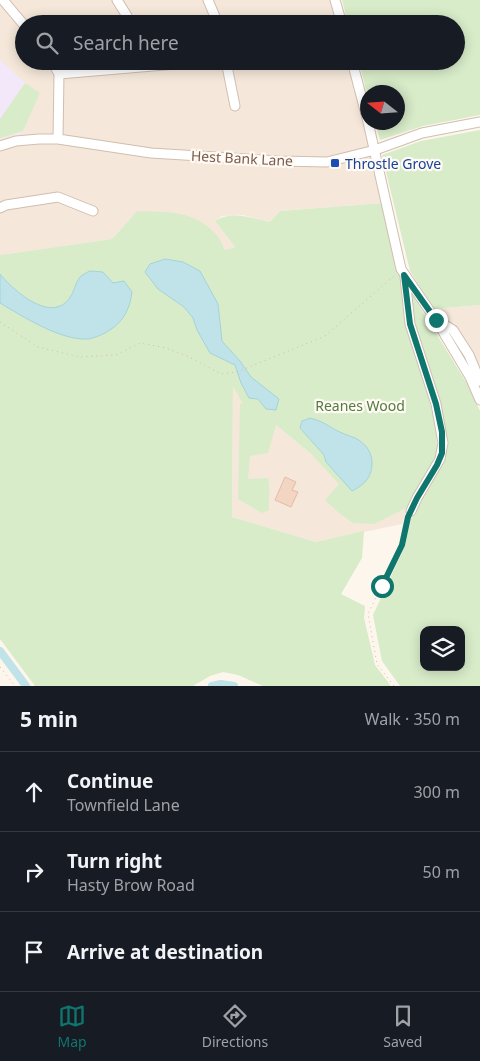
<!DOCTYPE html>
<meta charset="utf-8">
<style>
:root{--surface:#171b24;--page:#242831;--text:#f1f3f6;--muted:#9ea1a6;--line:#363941;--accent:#0f766e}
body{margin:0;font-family:"Noto Sans",sans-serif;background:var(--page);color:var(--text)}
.controls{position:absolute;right:15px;bottom:15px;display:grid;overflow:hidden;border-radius:10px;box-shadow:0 2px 12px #0003}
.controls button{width:45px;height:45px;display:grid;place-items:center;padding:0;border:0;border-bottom:1px solid var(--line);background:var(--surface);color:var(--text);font:25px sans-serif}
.compass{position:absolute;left:360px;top:85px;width:45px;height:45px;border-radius:50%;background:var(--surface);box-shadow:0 2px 12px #0003;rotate:287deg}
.stop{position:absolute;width:15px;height:15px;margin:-11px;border:4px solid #0f766e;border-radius:50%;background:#fff}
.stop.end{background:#0f766e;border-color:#fff;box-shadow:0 1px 5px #0008}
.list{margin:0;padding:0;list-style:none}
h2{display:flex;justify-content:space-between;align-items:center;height:65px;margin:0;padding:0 20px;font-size:21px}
h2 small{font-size:16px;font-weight:400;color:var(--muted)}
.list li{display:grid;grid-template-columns:32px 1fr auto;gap:15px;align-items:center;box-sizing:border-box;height:80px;padding:0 20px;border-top:1px solid var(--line)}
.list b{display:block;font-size:19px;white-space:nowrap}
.list p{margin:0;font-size:16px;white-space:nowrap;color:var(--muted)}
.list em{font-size:16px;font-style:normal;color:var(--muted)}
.icon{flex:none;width:28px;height:28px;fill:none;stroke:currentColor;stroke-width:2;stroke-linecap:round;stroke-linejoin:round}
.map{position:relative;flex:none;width:480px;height:686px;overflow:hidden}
.search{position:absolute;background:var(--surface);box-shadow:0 2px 12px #0003;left:15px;right:15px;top:15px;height:55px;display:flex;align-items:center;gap:12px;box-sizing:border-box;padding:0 18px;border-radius:28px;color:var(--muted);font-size:19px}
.sheet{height:305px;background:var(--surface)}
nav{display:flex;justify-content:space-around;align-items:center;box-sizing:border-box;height:70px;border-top:1px solid var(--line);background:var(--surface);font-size:14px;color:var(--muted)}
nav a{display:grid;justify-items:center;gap:2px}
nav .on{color:var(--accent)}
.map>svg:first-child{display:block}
.residential{fill:#f5e8da}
.education{fill:#f3e8fa}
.green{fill:#d8ecc9;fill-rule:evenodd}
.water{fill:#bfe3e8;stroke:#a5d3da}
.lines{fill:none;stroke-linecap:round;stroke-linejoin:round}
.canal{stroke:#bfe3e8;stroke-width:8}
.building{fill:#f3d5c3;stroke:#e6bba3}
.minor-casing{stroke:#d1beb0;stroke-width:11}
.path{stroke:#d9b8a5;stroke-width:1;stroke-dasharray:1 4;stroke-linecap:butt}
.minor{stroke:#fff;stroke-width:9}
.route{stroke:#0f766e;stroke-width:6}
.transit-dot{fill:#1a4fb4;stroke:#fffaf3;stroke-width:2}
.labels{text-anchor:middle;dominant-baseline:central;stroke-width:4.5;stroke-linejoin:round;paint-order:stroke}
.street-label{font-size:14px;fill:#7a5c4d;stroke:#fffaf3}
.transit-label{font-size:14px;fill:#164399;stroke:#fffaf3;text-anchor:start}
.park-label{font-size:14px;fill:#537a41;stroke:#fffaf3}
</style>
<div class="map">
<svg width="480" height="686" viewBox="0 0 480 686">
<rect width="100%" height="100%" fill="#fdf6ec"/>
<path class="residential" d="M0,0h332l7,24h-315v37h326l33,142 -103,8 -10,11 -27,-7 -21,1 -7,5 20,26 -10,3 -10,-17 -78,-22 -25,28 -112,16z
M480,305v92l-46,-88z
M233,385l43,40 34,28 38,40 60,14 -6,17 -86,18 -84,-25z"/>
<path class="education" d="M0,60l37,34 -18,41 -12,-2 -7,2z"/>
<path class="green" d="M342,0h138v115l-57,11 -43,14 -5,-17 23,-1v-30h-30l-1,3 -8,-34h97v-37h-108z
M25,83l15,10 -17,38 -23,7v-19z
M480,130v175l-46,4 -24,-38 -28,-116 39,-14z
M383,203l18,73 4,46 21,63 10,45 2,28 -30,49 -34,17 -21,-1 -14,-10 -14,-13 14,-16 -29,-31 -34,-28 -8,28 -18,3 -2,23 20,-1c3,12 0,21 1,32l-7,3 -24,-14 2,-96 3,1 -10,-18 -1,131 84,25 48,-11 -2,27 -21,36 24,12 -1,12 11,47 16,21h-128l-25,-11 -15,-3 -13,4 -17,10h-158l-35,-47v-384l112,-16 25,-28c29,1 56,-1 78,22 4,4 7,11 10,17l10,-3 -20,-26c16,-11 38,-3 55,1l10,-11z
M409,289l60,98 11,24v275h-80l-18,-25 -9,-46 32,-69 6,-27 9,-19 24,-37 1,-30 -16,-67 -13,-37zM424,630h37v37h-37z"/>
<path class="water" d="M165,259l18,3 17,9 18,33 4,37 18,20 11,16 28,22 -3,11 -10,-1 -8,-10 -9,-1 -8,-15 -6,-18 -25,-12 -13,-23 -4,-12 -9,-11 -26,-18 -13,-17 5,-8z
M90,271l13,1 10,11 11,-2 8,11c-2,16 -8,29 -22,38 -6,4 -15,8 -22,9 -27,2 -66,-23 -88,-36v-29c14,17 50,49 69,25 5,-6 6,-16 11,-22 2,-2 7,-5 10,-6z
M310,418c16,4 18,9 32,15 6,3 13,4 18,8 14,9 16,29 5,41 -4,4 -9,7 -13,9l-26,-29 -2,-7 -24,-27 2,-7z"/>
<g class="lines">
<path class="canal" d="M0,651l26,35
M212,686l9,-2 13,2"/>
</g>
<path class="building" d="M285,477l11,5 -4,8 6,2 -7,15 -16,-7z"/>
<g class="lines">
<g class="minor-casing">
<path id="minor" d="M3,0l21,25
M117,0l10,16 2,8
M208,0l10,24
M335,0l7,24
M260,24l13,-3
M52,61l7,13 -1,65
M226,61l9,45
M352,61l16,61
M59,74l152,-13
M368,122l33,147 35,51 34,57 10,23
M0,146l16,-5 23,-2h19l93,14 129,8 47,1 48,-12 47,-17 58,-11
M0,208l6,-3 52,-8 35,14
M405,277l5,47 26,80 7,39 -3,16 -23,39 -6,13
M438,321l15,9 16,25 11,26"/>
</g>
<path class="path" d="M0,322l38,25 42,10 36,-2 24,-12 26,5 21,8 34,18 16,-2 88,-36 70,-61
M0,667l15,19
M394,686l-17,-22 -9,-50 34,-69 6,-28"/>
<use href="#minor" class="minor"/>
</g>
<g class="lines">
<path class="route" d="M382,586l20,-41 6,-28 9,-19 20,-33 5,-12v-21l-6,-28 -26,-80 -6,-49 32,45"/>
</g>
<rect class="transit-dot" x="330" y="158" width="10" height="10" rx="2.5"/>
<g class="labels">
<g class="street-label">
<text transform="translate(242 158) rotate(3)">Hest Bank Lane</text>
</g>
<g class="transit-label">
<text x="345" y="163">Throstle Grove</text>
</g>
<g class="park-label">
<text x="360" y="405">Reanes Wood</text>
</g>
</g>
</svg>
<div class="controls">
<button><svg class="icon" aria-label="layers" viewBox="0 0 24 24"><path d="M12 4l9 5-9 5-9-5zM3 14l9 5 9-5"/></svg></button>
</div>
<svg class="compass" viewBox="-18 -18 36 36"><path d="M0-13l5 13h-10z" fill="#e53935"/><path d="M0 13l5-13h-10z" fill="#9ea1a6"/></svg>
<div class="stop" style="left:382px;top:586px"></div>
<div class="stop end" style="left:436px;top:320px"></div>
<div class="search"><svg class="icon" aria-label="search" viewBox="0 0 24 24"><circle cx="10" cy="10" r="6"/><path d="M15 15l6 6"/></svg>Search here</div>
</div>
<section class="sheet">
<h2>5 min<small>Walk · 350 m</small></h2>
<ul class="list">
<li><svg class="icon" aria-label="ahead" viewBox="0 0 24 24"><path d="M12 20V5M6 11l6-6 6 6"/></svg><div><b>Continue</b><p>Townfield Lane</p></div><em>300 m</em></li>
<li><svg class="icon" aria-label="right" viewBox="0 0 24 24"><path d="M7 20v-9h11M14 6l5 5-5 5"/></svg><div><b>Turn right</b><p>Hasty Brow Road</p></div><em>50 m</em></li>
<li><svg class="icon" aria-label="arrive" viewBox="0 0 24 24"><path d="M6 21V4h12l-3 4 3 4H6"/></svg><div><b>Arrive at destination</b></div></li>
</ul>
</section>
<nav>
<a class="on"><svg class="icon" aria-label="map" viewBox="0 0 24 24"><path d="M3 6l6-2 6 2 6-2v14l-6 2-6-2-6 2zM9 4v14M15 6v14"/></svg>Map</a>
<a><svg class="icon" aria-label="directions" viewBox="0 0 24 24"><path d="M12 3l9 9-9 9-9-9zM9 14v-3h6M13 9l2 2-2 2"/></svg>Directions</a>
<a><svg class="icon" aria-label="saved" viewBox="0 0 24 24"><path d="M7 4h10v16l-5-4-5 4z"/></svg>Saved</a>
</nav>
